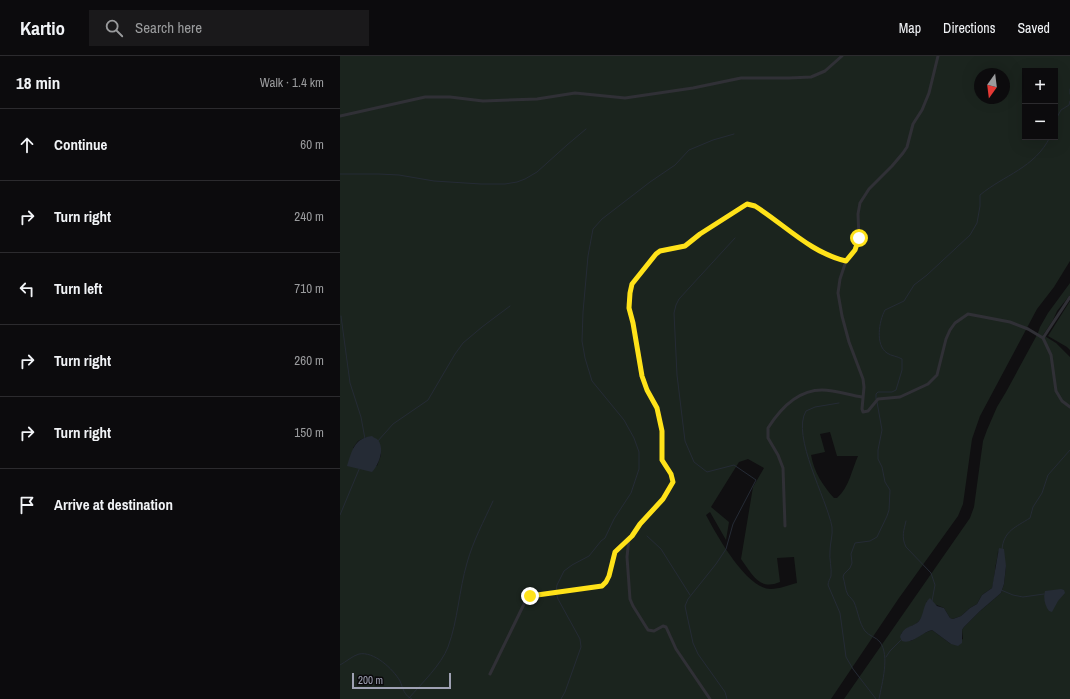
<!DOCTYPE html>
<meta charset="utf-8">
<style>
:root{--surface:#0c0b0d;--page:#1a191b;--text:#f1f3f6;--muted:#9a9b9d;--line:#2c2b2e}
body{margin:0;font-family:"Archivo Narrow",sans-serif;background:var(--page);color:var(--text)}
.controls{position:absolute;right:12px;top:12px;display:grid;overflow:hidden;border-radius:0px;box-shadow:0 4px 16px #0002}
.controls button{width:36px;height:36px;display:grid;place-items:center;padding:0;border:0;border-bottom:1px solid var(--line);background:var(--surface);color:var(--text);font:20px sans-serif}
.compass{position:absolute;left:634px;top:12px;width:36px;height:36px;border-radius:50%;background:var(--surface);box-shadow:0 4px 16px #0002;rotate:194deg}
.scale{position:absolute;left:12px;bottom:10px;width:99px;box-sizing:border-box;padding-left:4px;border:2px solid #9fa1b3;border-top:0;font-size:11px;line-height:14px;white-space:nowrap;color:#9fa1b3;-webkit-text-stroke:3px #0b0a0c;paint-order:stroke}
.stop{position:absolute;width:12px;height:12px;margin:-9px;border:3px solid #ffe219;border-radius:50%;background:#fff}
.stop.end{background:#ffe219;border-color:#fff;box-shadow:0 1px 4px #0008}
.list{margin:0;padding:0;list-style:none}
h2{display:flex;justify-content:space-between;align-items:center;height:52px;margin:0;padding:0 16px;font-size:17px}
h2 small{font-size:13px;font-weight:400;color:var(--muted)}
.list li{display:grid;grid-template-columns:26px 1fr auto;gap:12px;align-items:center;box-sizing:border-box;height:72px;padding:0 16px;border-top:1px solid var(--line)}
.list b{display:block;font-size:15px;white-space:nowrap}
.list em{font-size:13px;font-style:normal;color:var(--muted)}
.icon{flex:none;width:22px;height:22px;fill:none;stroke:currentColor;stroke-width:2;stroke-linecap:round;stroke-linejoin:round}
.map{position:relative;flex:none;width:730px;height:643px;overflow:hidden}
header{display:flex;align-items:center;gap:24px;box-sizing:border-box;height:56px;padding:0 20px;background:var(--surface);border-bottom:1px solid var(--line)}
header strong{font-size:19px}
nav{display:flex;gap:22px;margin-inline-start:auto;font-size:14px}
.search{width:280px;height:36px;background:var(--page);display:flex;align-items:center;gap:10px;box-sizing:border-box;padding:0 14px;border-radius:0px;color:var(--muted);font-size:15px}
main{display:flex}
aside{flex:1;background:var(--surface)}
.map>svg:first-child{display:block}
.green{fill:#1b241e;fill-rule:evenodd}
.water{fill:#252b35}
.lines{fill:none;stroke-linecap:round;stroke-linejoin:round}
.stream{stroke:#252b35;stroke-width:1}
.minor{stroke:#303036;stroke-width:3}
.route{stroke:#ffe219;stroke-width:5}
</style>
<header>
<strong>Kartio</strong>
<div class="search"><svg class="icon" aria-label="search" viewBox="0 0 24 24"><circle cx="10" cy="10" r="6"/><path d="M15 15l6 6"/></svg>Search here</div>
<nav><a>Map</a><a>Directions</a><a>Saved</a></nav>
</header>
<main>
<aside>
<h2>18 min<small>Walk · 1.4 km</small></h2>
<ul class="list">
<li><svg class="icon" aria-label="ahead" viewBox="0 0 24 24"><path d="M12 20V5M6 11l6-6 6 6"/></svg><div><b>Continue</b></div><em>60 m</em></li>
<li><svg class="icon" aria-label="right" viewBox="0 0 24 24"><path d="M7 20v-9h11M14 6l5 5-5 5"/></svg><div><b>Turn right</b></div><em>240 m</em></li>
<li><svg class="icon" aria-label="left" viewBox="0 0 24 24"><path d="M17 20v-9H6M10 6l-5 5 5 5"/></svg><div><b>Turn left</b></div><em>710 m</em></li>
<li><svg class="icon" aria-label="right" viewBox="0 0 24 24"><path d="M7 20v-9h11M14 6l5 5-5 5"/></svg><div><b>Turn right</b></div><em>260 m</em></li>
<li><svg class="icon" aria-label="right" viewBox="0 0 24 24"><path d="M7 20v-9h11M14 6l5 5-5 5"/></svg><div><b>Turn right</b></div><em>150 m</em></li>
<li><svg class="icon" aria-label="arrive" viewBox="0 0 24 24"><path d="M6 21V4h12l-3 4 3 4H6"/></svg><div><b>Arrive at destination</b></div></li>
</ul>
</aside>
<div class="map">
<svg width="730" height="643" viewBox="0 0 730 643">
<rect width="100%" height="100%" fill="#100f11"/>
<path class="green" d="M0,0h730v205l-16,26 -17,22 -57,107 -8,23 -9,65 -5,12 -59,82 -68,101h-491zM685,15h30v66h-30zM640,18h24v24h-24zM490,376l7,24h21c-6,13 -9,32 -21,42h-3c-11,-12 -20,-26 -23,-43l14,-3 -5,-18zM26,381l14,9 1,9 -4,11 -24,-18 5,-7zM408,403l16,9 -11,19 -12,72c11,15 18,32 39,23l-3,-24 17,-1 3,26c-8,2 -18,6 -26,6 -24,1 -55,-55 -65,-74l4,-3 16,28 3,-18 -18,-15 28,-45z
M730,227v12l-13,16 -4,9 -10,15 13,8 14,14v342h-226l126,-181 4,-11 9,-66 4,-11 10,-23 9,-15 32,-59 2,-6 8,-14zM658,495l8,15 -2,18 -3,9 -21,18 -16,16 -2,3 1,9 -12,5 -19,-14 -10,4 -11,7 -10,-7c5,-7 11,-7 17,-12 5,-4 7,-15 9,-21l17,7 6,10 3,1 8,-3 9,-8 7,-4 5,-9 10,-7c2,-6 2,-11 3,-17 0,-6 3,-13 3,-20z
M730,245v49l-3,-3 -19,-11z"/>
<path class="water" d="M32,380c2,2 4,2 6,4 7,9 1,24 -6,32l-25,-6c5,-15 7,-28 25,-30z
M659,492l5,1 2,17 -2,18 -3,9 -21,18 -16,16 -2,3v13l-4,3 -7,-2 -19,-14c-9,2 -21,15 -30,11l-2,-4c4,-12 12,-9 19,-16 5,-6 4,-18 11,-23l7,8 7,2 6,10 3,1 8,-3 9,-8 7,-4 5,-9 10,-7z
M721,533l3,1 1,3 -7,8 -6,11 -3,-1c-4,-5 -6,-13 -4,-20z"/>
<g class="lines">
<path class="stream" d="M730,33v5
M715,65l6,-11 8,-5 1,-4
M0,118h39l20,1 35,6 47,3h24l12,-2 8,-3 12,-7 30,-27 19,-16
M1,260l9,67 11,34 4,22
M536,343v-5l2,-2h14l4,-2 6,-20v-11c-5,-3 -11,-3 -15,-6 -12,-8 -8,-32 -2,-43l19,-9 10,-16 13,-10 43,-40 7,-12 3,-17v-11c24,-20 55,-27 70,-58
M537,346l5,28 -4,20v9l4,8 3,15 5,8 -1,20 -2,6 -10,21 -7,4 -15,2 -4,11 1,9 -2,5 -6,6 -1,3c2,5 2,13 5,18 2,2 4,4 6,7 4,9 5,21 11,29 4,5 11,6 15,11 10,14 2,41 -1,57
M499,347l-24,4 -9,4c-15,25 21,88 26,116 1,8 -2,16 -2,24 -1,8 2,17 1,25 -1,3 -3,6 -3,9l12,28 6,44 7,12 23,30
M37,386l16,-18 35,-24 27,-46 8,-11 19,-16 28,-21
M0,459l20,-48
M566,465c-2,9 -5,16 0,26l25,26 4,12 -3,16
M307,480l14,13 29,46
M662,494c1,-19 14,-23 28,-32l3,-11 9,-14 6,-18 22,-25
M661,534l12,5 10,2 21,-3
M546,601l4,-6 12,-12
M0,609c6,-3 12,-9 19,-11 15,-3 34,15 41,27 3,7 4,15 12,18
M69,642c13,-15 32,-33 39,-51 10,-27 11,-57 19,-84 6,-22 17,-42 26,-62
M221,643l4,-7 16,-45 -1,-8 -22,-40 -2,-7 1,-7 7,-14 8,-6 17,-9 12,-15 4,-3 9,-19 17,-26 8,-24v-17l-5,-14 -10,-18 -32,-39 -7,-23 -3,-17 1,-29 5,-56 5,-27 9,-10 48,-37 25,-17 14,-15 24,-10 21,-6
M387,643l-2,-7 -27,-38 -5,-11 -8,-37 3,-7 28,-35 10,-15 7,-25 23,-44 -22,-15 -27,7 -13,-10 -9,-21 -8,-66 -3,-62 2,-8 3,-6 56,-61"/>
<path class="minor" d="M598,0l-9,37 -7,17 -9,14 -6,23 -4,6 -11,13 -23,23 -9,14 -2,11 1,24 -4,12 -9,11 -6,18 -2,14 4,23 7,26 14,37 1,8 -2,22 1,3 5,-1 10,-12 22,-2 28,-13 9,-9 9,-36 4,-9 5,-7 13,-9 42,8 18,7 15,9 8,17 5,36 6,10 8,6
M0,60l85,-19h25l33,4 54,-2 38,-6 50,5 68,-10 48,-10h48l22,-1 14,-6 17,-15
M703,282l27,-41
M445,470l-2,-58 -5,-13 -10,-17v-10c12,-19 29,-38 54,-38 13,0 27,5 40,7
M289,482l-2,19 3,42 3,7 15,24 6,1 9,-5 3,1 10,22 34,50
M150,618l37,-76 6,-3 69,-9c12,-8 7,-28 14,-36 4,-5 10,-8 14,-13 4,-3 6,-8 9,-12 11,-12 34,-30 34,-47l-11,-18v-29l-5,-22 -10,-19 -6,-14 -8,-53 -5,-19 4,-20 24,-30 4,-3 25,-5 15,-12 43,-28 8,-2 9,5 56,40 14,8 16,4"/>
</g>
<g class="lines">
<path class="route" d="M190,540l72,-10 4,-4 3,-6 6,-24 17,-16 8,-12 23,-25 10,-17 -2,-8 -9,-14v-29l-5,-23 -10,-18 -5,-14 -9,-53 -4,-15 1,-15 2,-9 24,-30 4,-3 25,-5 15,-12 47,-30 8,2c30,19 56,47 91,55l9,-11 4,-12"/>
</g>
</svg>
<div class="controls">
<button>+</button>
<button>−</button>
</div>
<svg class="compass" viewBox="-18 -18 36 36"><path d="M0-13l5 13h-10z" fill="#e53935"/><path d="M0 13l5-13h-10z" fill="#9a9b9d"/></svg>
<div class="scale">200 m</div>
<div class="stop" style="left:519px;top:182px"></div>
<div class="stop end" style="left:190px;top:540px"></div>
</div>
</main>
